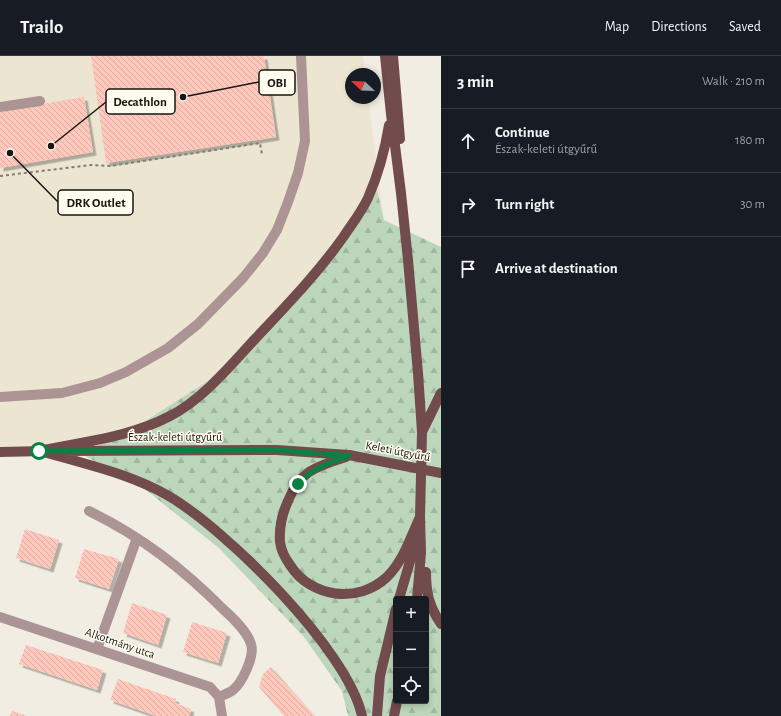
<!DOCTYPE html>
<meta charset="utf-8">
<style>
:root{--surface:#171b24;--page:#20242c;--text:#f1f3f6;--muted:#9ea1a6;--line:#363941}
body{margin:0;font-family:"Alegreya Sans",sans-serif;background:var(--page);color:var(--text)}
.controls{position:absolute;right:12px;bottom:12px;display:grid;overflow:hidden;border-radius:4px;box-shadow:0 2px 6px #0003}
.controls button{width:36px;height:36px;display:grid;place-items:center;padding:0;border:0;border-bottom:1px solid var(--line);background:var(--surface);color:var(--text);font:20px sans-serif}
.compass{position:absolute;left:345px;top:12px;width:36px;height:36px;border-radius:50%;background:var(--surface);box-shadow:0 2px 6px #0003;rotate:293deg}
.stop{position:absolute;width:12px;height:12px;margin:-9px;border:3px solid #0b8043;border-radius:50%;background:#fff}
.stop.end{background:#0b8043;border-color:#fff;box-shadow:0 1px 4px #0008}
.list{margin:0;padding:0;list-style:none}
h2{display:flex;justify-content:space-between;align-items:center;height:52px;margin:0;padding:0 16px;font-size:17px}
h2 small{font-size:13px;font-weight:400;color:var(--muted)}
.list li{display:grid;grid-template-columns:26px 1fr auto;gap:12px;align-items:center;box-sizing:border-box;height:64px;padding:0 16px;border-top:1px solid var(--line)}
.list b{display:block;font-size:15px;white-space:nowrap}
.list p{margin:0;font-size:13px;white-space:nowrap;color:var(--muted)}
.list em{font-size:13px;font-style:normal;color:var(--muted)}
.icon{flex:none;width:22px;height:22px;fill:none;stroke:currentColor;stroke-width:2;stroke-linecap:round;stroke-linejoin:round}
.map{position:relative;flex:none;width:441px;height:660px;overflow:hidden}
header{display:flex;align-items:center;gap:24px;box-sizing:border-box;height:56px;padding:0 20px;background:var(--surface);border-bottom:1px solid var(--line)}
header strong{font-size:19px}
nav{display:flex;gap:22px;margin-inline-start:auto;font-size:14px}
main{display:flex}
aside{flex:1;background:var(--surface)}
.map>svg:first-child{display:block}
.built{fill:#ece5d2}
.forest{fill:url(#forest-firs);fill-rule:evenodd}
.building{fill:url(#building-back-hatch);filter:url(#shadow)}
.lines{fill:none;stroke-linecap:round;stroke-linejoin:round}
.path{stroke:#807d75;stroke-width:2;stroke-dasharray:3 3;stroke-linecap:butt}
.minor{stroke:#ac9494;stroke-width:10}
.major{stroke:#724b4c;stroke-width:10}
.major-bridge{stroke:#724b4c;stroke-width:10}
.route{stroke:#0b8043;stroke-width:5}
.labels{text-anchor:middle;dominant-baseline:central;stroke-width:3;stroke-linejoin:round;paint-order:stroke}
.street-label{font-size:12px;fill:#171612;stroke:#fffbef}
.leader{fill:none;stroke:#171612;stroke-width:1.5}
.callout-dot{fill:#171612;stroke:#fffbef;stroke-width:1.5}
.callout{fill:#fffbef;stroke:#171612;stroke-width:1.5}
.callout-label{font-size:13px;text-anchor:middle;font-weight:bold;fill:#171612}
</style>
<header>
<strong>Trailo</strong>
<nav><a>Map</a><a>Directions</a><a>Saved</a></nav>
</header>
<main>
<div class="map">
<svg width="441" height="660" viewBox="0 0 441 660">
<defs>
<pattern id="forest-firs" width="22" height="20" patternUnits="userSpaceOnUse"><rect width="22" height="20" fill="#bbd6ba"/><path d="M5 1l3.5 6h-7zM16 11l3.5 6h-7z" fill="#a0b79f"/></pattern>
<pattern id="building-back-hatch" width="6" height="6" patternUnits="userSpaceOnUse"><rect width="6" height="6" fill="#fec9bc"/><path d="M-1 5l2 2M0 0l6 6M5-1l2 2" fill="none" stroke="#d9aca1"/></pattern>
<filter id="shadow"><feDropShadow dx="3.5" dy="3.5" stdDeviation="0" flood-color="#0004"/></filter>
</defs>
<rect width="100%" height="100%" fill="#f2ede2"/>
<path class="built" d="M0,0h363l2,18h-14v24h17l16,122 -10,-43 -37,66 -118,131 -91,58 -48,21 -80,-1z"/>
<path class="forest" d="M374,121l10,43 57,27v469h-93l-6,-25 -38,-54 -85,-89 -73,-58 -66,-37 48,-21 91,-58 118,-130zM396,543h30v102h-30z"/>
<path class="building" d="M91,0h173l12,81 -170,26z
M84,41l9,55 -93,16v-57z
M25,473l34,11 -9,29 -34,-11z
M84,493l35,10 -10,30 -34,-11z
M132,547l35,12 -9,30 -35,-12z
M192,566l35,11 -9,30 -35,-11z
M26,589l77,25 -6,20 -78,-26z
M271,611l43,49h-30l-25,-29 4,-13z
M118,623l58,20 -1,4 16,6 -2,7h-33l-46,-16z
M12,655l15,5h-17z"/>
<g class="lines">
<path class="path" d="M0,120l91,-11 19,1 150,-23 2,12"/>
<path class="minor" d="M0,51l40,-6
M0,341l62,-4 38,-10 26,-11 42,-24 30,-24 45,-46 20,-25 14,-23 11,-28 10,-29 7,-32 -4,-85
M89,455c53,26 93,57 134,98 10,9 24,22 28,35 4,12 -9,39 -18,46 -4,3 -10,5 -14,7
M0,561l210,70 9,10 3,19
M97,593l40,-111"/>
<path class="major" d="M385,0l6,58 10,79 7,67 10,113 4,59 -2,85 1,36 -4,46
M393,0l7,83
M423,374l18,-37
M39,395c46,-10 89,-13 131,-35 32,-16 61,-51 85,-77 31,-33 63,-66 89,-103 8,-12 18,-25 24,-38 10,-23 17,-48 21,-73
M41,395c43,13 87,22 126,44 58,33 181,155 195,221
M61,395l216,-1 72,5
M0,396l45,-1
M346,401c-13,4 -26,8 -37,15 -10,7 -17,19 -21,29 -6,13 -9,27 -8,41 1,8 5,16 10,23 21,33 68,39 97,12 16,-16 23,-38 32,-58
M426,516c0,21 3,34 15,52
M399,543l14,-48 2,-14
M377,660l3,-40 16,-67
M394,660l3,-15"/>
<path class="major-bridge" d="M349,399l92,18"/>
</g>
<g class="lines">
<path class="route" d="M39,395l238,-1 72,6c-21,7 -35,11 -51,28"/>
</g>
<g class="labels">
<g class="street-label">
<text x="175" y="381">Észak-keleti útgyűrű</text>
<text transform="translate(398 395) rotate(11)">Keleti útgyűrű</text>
<text transform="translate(120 587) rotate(19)">Alkotmány utca</text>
</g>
</g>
<path class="leader" d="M183 41L259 26M51 90L106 46M10 97L58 146"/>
<g class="callout-dot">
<circle cx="183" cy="41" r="4"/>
<circle cx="51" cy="90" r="4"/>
<circle cx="10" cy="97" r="4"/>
</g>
<g class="callout">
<rect x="259" y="14" width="36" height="25" rx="4"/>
<rect x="106" y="33" width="69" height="25" rx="4"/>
<rect x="58" y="134" width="75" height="25" rx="4"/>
</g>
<g class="callout-label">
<text x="277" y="31">OBI</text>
<text x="140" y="50">Decathlon</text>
<text x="96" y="151">DRK Outlet</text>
</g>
</svg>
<div class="controls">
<button>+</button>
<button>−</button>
<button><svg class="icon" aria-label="locate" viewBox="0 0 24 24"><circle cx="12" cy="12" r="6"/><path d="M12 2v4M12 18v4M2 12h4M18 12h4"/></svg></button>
</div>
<svg class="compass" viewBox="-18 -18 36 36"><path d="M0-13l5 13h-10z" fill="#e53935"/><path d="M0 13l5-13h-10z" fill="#9ea1a6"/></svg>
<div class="stop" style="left:39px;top:395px"></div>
<div class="stop end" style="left:298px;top:428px"></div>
</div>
<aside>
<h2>3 min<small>Walk · 210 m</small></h2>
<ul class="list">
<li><svg class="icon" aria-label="ahead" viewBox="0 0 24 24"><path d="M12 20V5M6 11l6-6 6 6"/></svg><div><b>Continue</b><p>Észak-keleti útgyűrű</p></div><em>180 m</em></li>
<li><svg class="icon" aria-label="right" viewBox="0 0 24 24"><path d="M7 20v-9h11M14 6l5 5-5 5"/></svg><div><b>Turn right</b></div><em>30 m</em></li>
<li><svg class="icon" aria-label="arrive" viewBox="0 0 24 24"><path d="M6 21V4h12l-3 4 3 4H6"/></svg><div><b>Arrive at destination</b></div></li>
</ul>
</aside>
</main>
